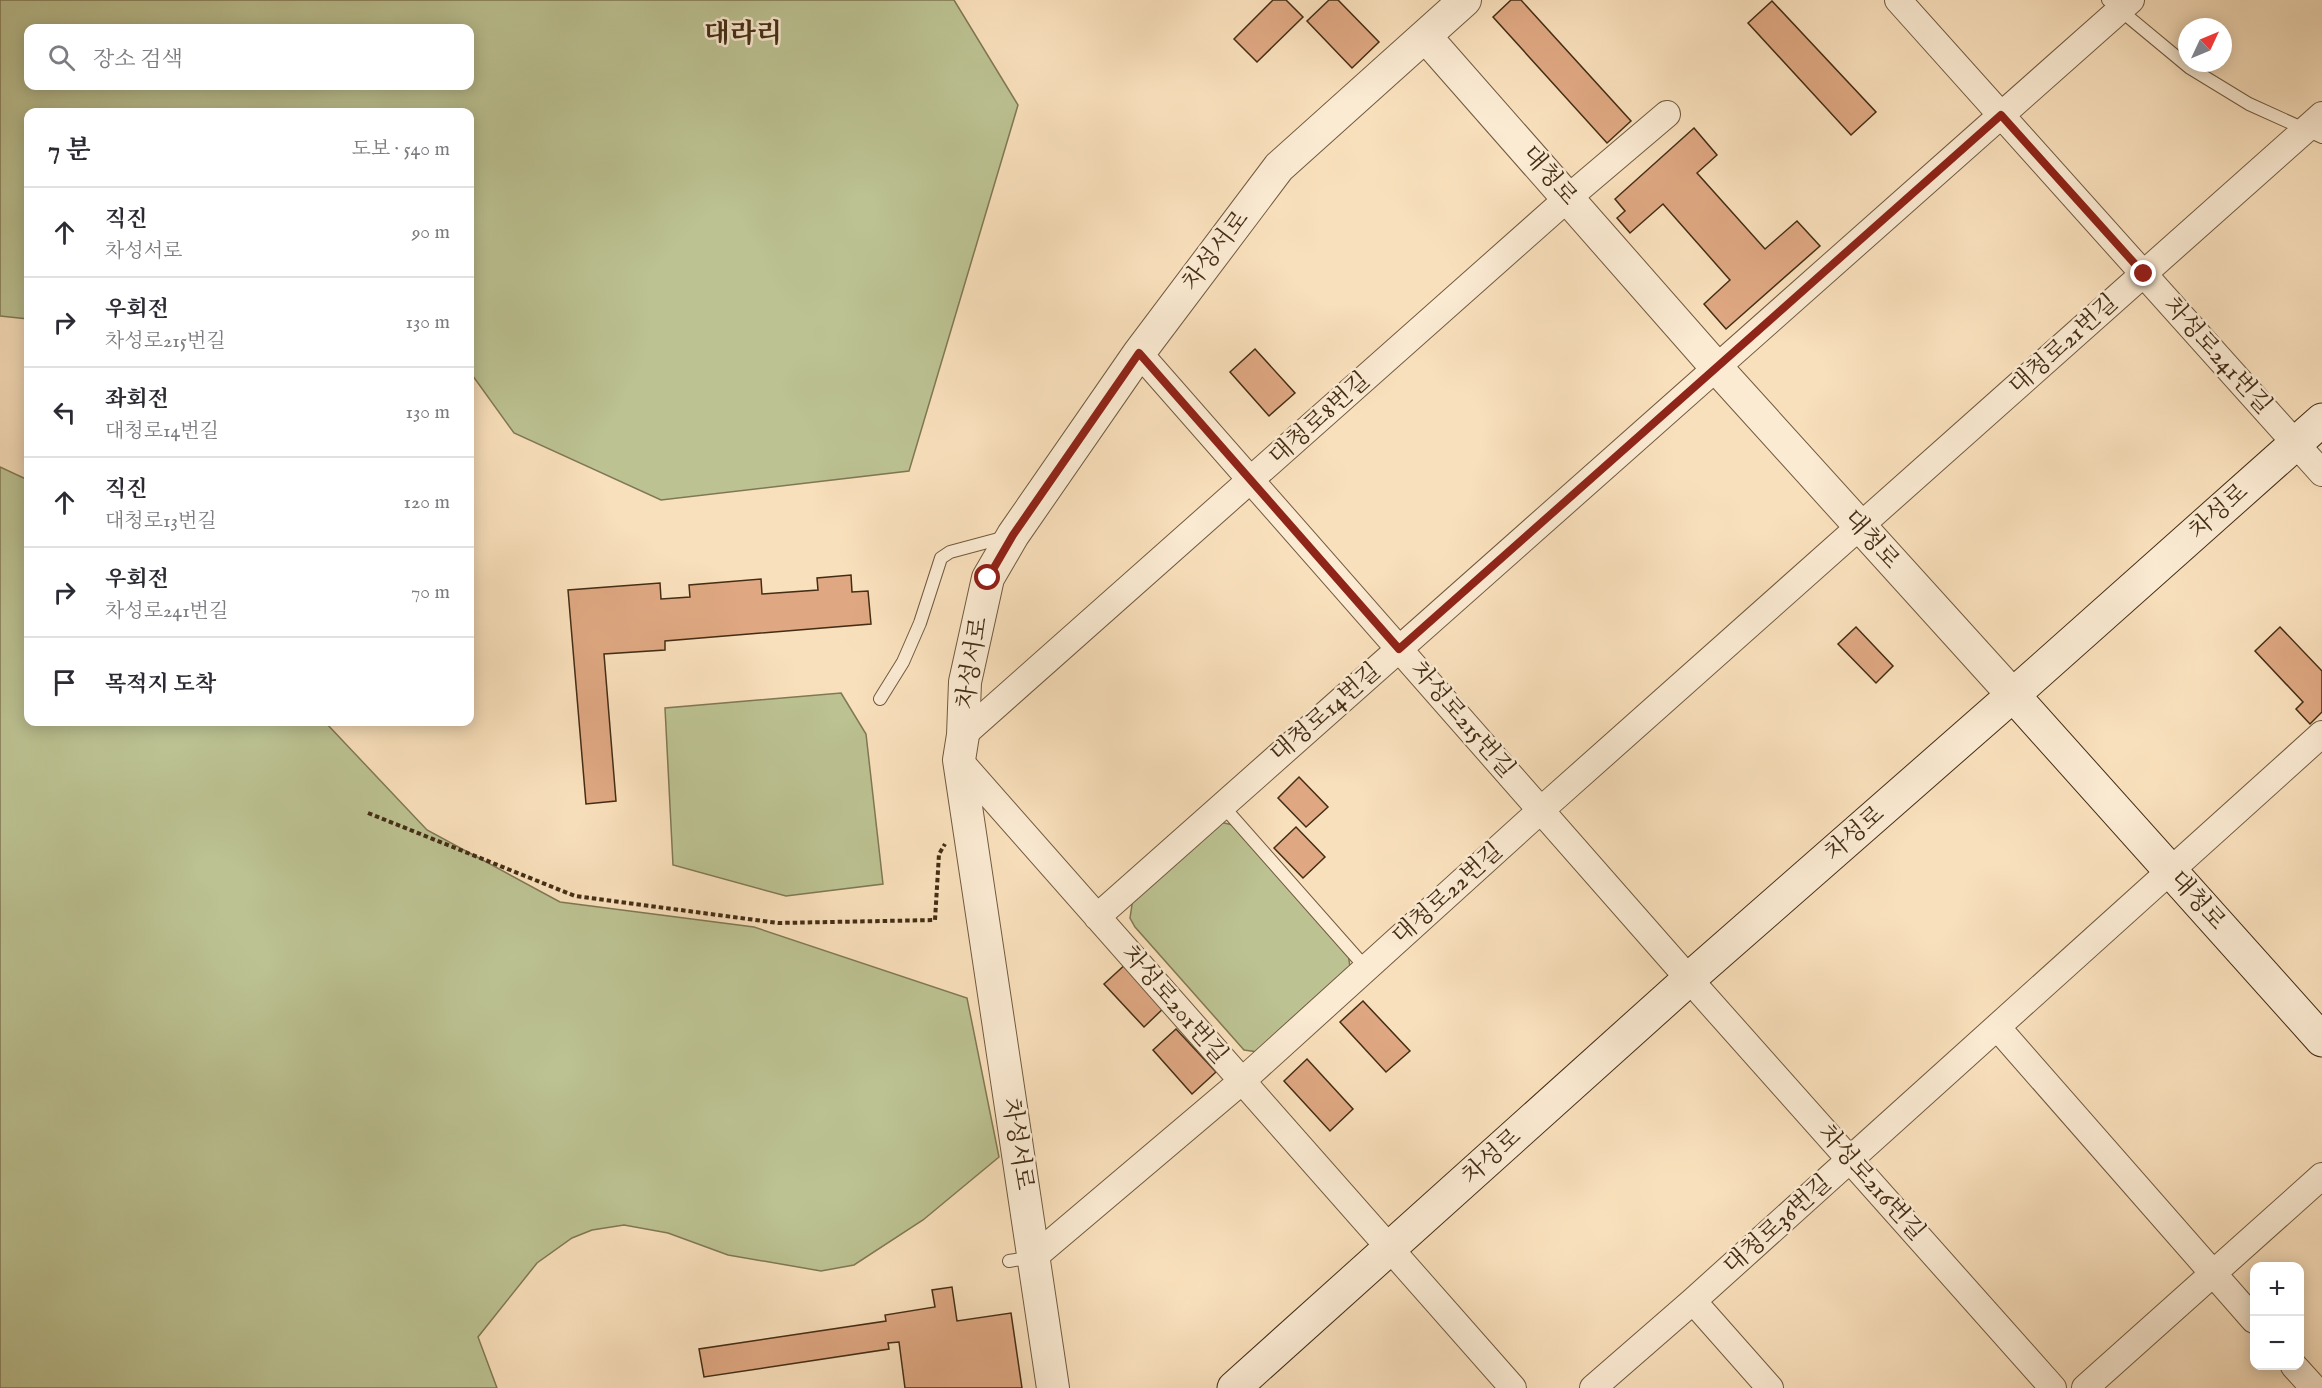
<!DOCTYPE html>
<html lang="ko">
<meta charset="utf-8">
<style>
:root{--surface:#fff;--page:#f7f7f7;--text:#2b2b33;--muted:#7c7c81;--line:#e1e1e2}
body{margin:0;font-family:"IM FELL English","Noto Serif KR",serif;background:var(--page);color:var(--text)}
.controls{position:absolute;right:18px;bottom:18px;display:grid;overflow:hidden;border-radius:12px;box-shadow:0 3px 15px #0003}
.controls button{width:54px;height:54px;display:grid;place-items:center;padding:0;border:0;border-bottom:2px solid var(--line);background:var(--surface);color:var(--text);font:30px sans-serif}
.compass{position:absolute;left:2178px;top:18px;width:54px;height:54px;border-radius:50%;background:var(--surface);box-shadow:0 3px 15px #0003;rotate:46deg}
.stop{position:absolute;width:18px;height:18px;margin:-14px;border:4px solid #8f2418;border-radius:50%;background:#fff}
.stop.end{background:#8f2418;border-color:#fff;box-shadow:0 2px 6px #0008}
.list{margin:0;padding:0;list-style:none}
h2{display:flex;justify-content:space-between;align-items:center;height:78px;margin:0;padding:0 24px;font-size:26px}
h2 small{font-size:20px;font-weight:400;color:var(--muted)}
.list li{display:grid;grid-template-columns:39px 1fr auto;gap:18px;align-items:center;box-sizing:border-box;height:90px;padding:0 24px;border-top:2px solid var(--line)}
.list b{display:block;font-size:22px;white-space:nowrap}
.list p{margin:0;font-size:20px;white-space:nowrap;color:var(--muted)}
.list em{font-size:20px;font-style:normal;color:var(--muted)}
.icon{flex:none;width:33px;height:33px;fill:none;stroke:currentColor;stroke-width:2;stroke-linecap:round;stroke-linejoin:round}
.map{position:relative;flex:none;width:2322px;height:1388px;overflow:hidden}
.search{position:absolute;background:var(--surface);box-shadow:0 3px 15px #0003;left:24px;top:24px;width:450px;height:66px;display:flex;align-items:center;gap:15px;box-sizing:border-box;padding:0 21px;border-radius:12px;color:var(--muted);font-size:22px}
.panel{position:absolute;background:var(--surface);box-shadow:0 3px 15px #0003;left:24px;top:108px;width:450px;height:618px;border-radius:12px}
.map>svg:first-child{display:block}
.green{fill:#bcc292;stroke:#807854;stroke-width:1.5;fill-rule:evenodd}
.building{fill:#dfa882;stroke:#442d15;stroke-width:1.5}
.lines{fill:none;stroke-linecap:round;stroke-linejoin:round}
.service-casing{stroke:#715a3f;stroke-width:14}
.minor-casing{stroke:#715a3f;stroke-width:28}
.tertiary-casing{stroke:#715a3f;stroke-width:34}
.secondary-casing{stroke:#442d15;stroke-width:35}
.path{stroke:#442d15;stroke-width:4;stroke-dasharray:4.5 3;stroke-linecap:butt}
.service{stroke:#fbebd3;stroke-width:12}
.minor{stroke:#fbebd3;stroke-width:26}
.tertiary{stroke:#fbebd3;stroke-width:32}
.secondary{stroke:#fbebd3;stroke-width:33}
.route{stroke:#8f2418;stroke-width:8}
.labels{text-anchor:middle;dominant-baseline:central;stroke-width:5;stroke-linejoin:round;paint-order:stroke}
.street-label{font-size:24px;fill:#442d15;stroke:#fbebd3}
.quarter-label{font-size:27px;font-weight:bold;fill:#442d15;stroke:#fbebd3}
</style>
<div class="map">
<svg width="2322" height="1388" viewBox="0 0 2322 1388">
<rect width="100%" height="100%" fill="#f9e0bc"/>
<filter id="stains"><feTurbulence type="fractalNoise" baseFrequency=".00333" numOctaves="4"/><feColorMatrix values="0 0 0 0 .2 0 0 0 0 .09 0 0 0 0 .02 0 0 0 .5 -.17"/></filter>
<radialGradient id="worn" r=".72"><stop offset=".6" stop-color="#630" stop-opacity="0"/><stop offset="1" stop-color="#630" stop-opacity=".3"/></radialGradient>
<path class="green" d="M0,0h954l64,105 -109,366 -248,29 -147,-67 -44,-61v-260h-442v207l-28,-3zM470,28v58h-442v-58z
M0,467l28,13v242h297l102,108 133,72 194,25 213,71 32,159 -76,63 -69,45 -33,6 -93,-16 -60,-22 -44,-8 -32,5 -20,8 -35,25 -59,74 19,51h-497z
M841,693l25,41 17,150 -97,12 -113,-31 -8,-157z
M1220,822l17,4 111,127 2,14 -92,85 -14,-2 -109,-123 -5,-9 3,-20z"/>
<path class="building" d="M1273,0h13l17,17 -46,45 -23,-23z
M1329,0h9l41,42 -27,26 -45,-47z
M1511,0h10l110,121 -24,22 -114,-126z
M1772,1l104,111 -25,23 -103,-112z
M1694,128l23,27 -20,18 68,76 32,-28 23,25 -94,83 -22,-25 26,-24 -67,-76 -33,29 -13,-15 8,-7 -10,-12z
M1255,349l40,44 -26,23 -39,-44z
M851,575l1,17 16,-1 3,33 -206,17v9l-61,4 12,147 -30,3 -18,-214 92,-7 1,16 29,-2 -1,-12 72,-6 1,15 56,-4 -1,-12z
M1856,627l37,39 -17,17 -38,-39z
M2280,627l42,44v41l-12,12 -14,-15 7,-7 -48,-51z
M1299,777l29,30 -22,20 -28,-29z
M1296,827l29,30 -22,21 -29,-30z
M1128,962l39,43 -23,22 -40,-43z
M1363,1001l47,50 -24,21 -46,-50z
M1176,1029l40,43 -24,22 -39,-44z
M1307,1059l46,50 -23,22 -46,-50z
M952,1287l5,34 54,-8 11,75h-117l-6,-46 -11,1 1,6 -185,28 -5,-28 187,-28 -1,-6 50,-8 -3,-17z"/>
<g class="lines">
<g class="service-casing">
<path id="service" d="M2108,0l82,68 59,36 73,33
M880,699l23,-37 17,-39 21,-65 9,-6 56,-15
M1222,805l144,163
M1009,1261l24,-4"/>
</g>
<g class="minor-casing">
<path id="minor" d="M1898,0l424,473
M1139,353l550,626 364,409
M963,735l605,-537 99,-84
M959,760l554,628
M1097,917l1034,-917
M1997,1027l257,293
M1034,1257l208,-176 299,-271 781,-695
M1693,1301l77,87
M2294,1366l20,22
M1593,1388l100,-87 629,-567
M2085,1388l237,-212"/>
</g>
<g class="tertiary-casing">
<path id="tertiary" d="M1425,36l291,331 297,328
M1053,1388l-94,-628 4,-25 2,-53 23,-104 25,-43 126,-182 140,-186 186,-167"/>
</g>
<g class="secondary-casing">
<path id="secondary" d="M2013,695l309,345
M1234,1388l455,-409 324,-284 309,-275"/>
</g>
<path class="path" d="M368,813l207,83 203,27 157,-3 4,-66 6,-10"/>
<use href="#service" class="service"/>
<use href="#minor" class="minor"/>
<use href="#tertiary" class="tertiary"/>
<use href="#secondary" class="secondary"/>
</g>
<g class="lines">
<path class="route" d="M988,578l25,-43 126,-182 260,296 602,-534 143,159"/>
</g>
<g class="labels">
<g class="street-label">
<text transform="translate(1549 176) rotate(49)">대청로</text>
<text transform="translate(1216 251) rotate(-53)">차성서로</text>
<text transform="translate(2064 345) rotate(-42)">대청로21번길</text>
<text transform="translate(2217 356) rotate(48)">차성로241번길</text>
<text transform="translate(1320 419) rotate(-42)">대청로8번길</text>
<text transform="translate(2219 512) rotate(-42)">차성로</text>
<text transform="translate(1871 540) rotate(48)">대청로</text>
<text transform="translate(973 663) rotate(-81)">차성서로</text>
<text transform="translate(1326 713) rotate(-41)">대청로14번길</text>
<text transform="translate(1462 720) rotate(49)">차성로215번길</text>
<text transform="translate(1855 834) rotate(-41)">차성로</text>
<text transform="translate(1448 894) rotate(-42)">대청로22번길</text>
<text transform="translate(2197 901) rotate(48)">대청로</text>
<text transform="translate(1174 1005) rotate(49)">차성로201번길</text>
<text transform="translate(1017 1144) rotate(81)">차성서로</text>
<text transform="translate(1492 1157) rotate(-42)">차성로</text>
<text transform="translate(1871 1183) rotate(48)">차성로216번길</text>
<text transform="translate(1778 1225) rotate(-42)">대청로36번길</text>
</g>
<g class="quarter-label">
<text x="743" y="35">대라리</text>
</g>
</g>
<rect width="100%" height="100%" filter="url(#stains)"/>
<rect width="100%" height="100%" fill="url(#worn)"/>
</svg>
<div class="controls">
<button>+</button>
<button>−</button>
</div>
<svg class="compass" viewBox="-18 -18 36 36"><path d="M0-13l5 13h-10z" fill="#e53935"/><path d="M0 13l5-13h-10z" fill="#7c7c81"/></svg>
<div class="stop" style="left:988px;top:578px"></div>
<div class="stop end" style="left:2144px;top:274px"></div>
<div class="search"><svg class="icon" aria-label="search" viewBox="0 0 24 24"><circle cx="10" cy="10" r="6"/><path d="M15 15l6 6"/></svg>장소 검색</div>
<section class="panel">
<h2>7 분<small>도보 · 540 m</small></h2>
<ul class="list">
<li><svg class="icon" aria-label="ahead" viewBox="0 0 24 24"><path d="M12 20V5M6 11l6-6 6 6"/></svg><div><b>직진</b><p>차성서로</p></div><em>90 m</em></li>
<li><svg class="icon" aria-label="right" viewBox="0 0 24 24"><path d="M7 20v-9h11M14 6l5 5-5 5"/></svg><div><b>우회전</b><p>차성로215번길</p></div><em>130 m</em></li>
<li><svg class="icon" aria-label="left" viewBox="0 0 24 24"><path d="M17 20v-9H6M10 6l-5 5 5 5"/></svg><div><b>좌회전</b><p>대청로14번길</p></div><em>130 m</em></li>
<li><svg class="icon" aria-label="ahead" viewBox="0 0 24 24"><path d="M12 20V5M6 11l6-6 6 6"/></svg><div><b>직진</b><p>대청로13번길</p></div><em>120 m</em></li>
<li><svg class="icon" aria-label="right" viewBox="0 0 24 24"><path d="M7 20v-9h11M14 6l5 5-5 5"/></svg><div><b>우회전</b><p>차성로241번길</p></div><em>70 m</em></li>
<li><svg class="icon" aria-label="arrive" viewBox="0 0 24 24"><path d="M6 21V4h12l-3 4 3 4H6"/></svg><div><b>목적지 도착</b></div></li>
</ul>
</section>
</div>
